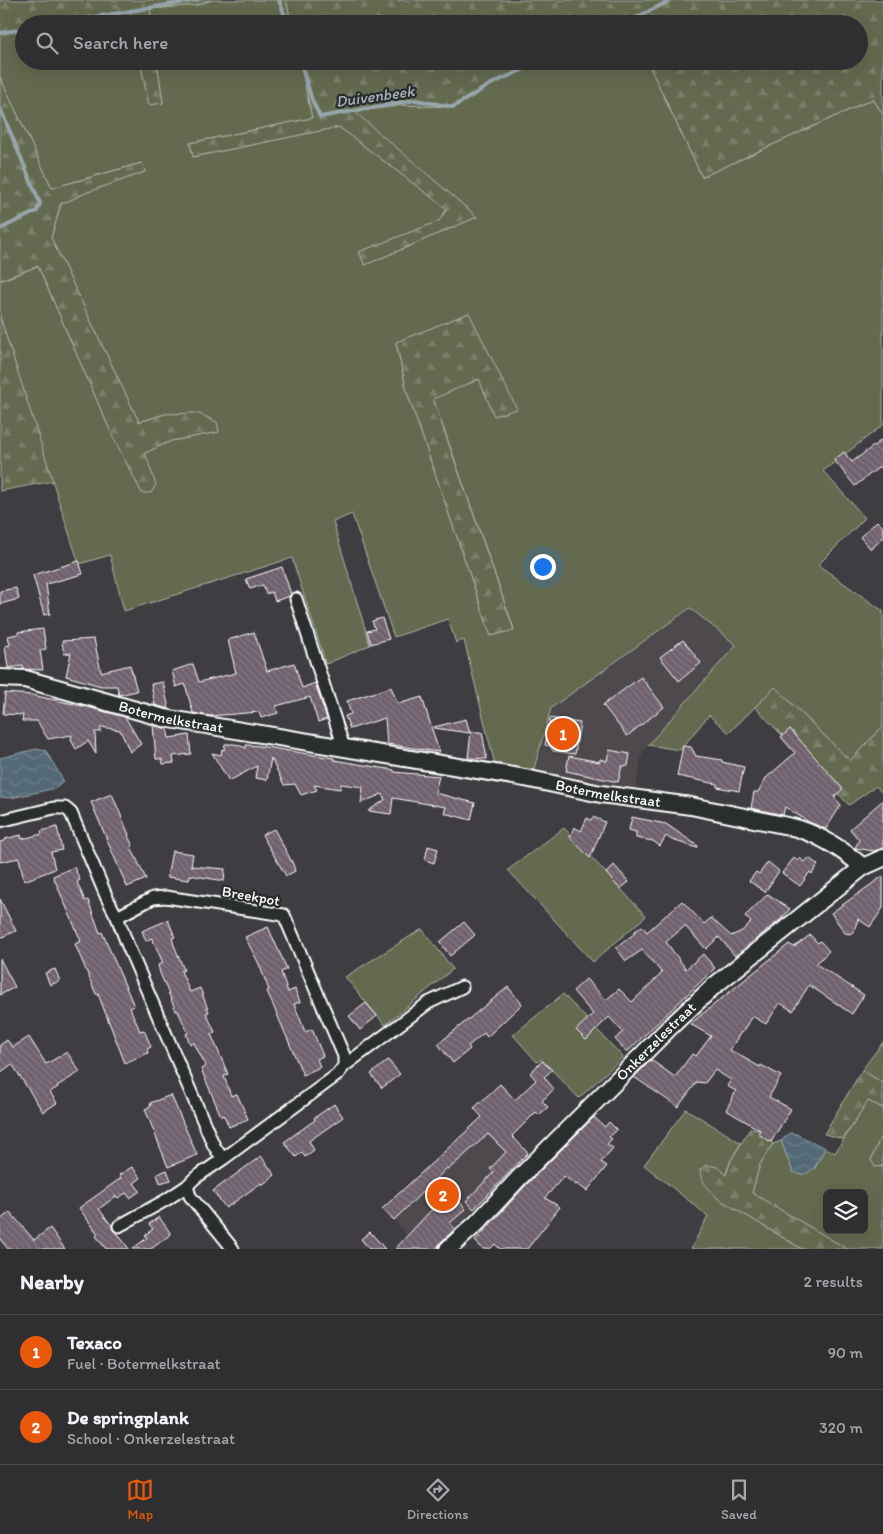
<!DOCTYPE html>
<meta charset="utf-8">
<style>
:root{--surface:#2f2e31;--page:#3b3a3d;--text:#f1f3f6;--muted:#a7a8ab;--line:#4a4a4d;--accent:#ea580c}
body{margin:0;font-family:Itim,sans-serif;background:var(--page);color:var(--text)}
.controls{position:absolute;right:15px;bottom:15px;display:grid;overflow:hidden;border-radius:8px;box-shadow:0 5px 20px #0002}
.controls button{width:45px;height:45px;display:grid;place-items:center;padding:0;border:0;border-bottom:1px solid var(--line);background:var(--surface);color:var(--text);font:25px sans-serif}
.you{position:absolute;left:542px;top:566px;width:18px;height:18px;margin:-12px;border:4px solid #fff;border-radius:50%;background:#1a73e8;box-shadow:0 0 0 8px #1a73e833}
.badge{display:grid;place-items:center;width:32px;height:32px;border-radius:50%;background:var(--accent);color:#fff;font-size:16px;font-weight:700}
.pin{position:absolute;translate:-50% -50%;border:2px solid #fff;box-shadow:0 1px 5px #0006}
.list{margin:0;padding:0;list-style:none}
h2{display:flex;justify-content:space-between;align-items:center;height:65px;margin:0;padding:0 20px;font-size:21px}
h2 small{font-size:16px;font-weight:400;color:var(--muted)}
.list li{display:grid;grid-template-columns:32px 1fr auto;gap:15px;align-items:center;box-sizing:border-box;height:75px;padding:0 20px;border-top:1px solid var(--line)}
.list b{display:block;font-size:19px;white-space:nowrap}
.list p{margin:0;font-size:16px;white-space:nowrap;color:var(--muted)}
.list em{font-size:16px;font-style:normal;color:var(--muted)}
.icon{flex:none;width:28px;height:28px;fill:none;stroke:currentColor;stroke-width:2;stroke-linecap:round;stroke-linejoin:round}
.map{position:relative;flex:none;width:883px;height:1249px;overflow:hidden}
.search{position:absolute;background:var(--surface);box-shadow:0 5px 20px #0002;left:15px;right:15px;top:15px;height:55px;display:flex;align-items:center;gap:12px;box-sizing:border-box;padding:0 18px;border-radius:28px;color:var(--muted);font-size:19px}
.sheet{height:215px;background:var(--surface)}
nav{display:flex;justify-content:space-around;align-items:center;box-sizing:border-box;height:70px;border-top:1px solid var(--line);background:var(--surface);font-size:14px;color:var(--muted)}
nav a{display:grid;justify-items:center;gap:2px}
nav .on{color:var(--accent)}
.map>svg:first-child{display:block}
.built{fill:#4d484e}
.green{fill:#636a4f;stroke:#b1b4a7;fill-rule:evenodd}
.forest{fill:url(#forest-firs);stroke:#b1b4a7}
.water{fill:url(#water-waves);stroke:#97a5ad}
.lines{fill:none;stroke-linecap:round;stroke-linejoin:round}
.stream{stroke:#97a5ad;stroke-width:4}
.building{fill:url(#building-back-hatch);stroke:#fff}
.street-casing{stroke:#fff;stroke-width:15}
.secondary-casing{stroke:#fff;stroke-width:20}
.street{stroke:#2a2d2e;stroke-width:11}
.secondary{stroke:#2a2d2e;stroke-width:16}
.labels{text-anchor:middle;dominant-baseline:central;stroke-width:4.5;stroke-linejoin:round;paint-order:stroke}
.street-label{font-size:15px;fill:#fff;stroke:#2a2d2e}
.water-label{font-size:16px;font-style:italic;fill:#a8b4ba;stroke:#2a2d2e}
</style>
<div class="map">
<svg width="883" height="1249" viewBox="0 0 883 1249">
<defs>
<pattern id="forest-firs" width="22" height="20" patternUnits="userSpaceOnUse" patternTransform="scale(1.25)"><rect width="22" height="20" fill="#636a4f"/><path d="M5 1l3.5 6h-7zM16 11l3.5 6h-7z" fill="#7a8069"/></pattern>
<pattern id="water-waves" width="16" height="10" patternUnits="userSpaceOnUse" patternTransform="scale(1.25)"><rect width="16" height="10" fill="#526976"/><path d="M0 5q4-4 8 0t8 0" fill="none" stroke="#6c808b"/></pattern>
<pattern id="building-back-hatch" width="6" height="6" patternUnits="userSpaceOnUse" patternTransform="scale(1.25)"><rect width="6" height="6" fill="#6f616d"/><path d="M-1 5l2 2M0 0l6 6M5-1l2 2" fill="none" stroke="#857983"/></pattern>
</defs>
<rect width="100%" height="100%" fill="#3f3d41"/>
<filter id="ink" filterUnits="userSpaceOnUse"><feTurbulence type="fractalNoise" baseFrequency=".02" numOctaves="2"/><feDisplacementMap in="SourceGraphic" scale="10" xChannelSelector="R" yChannelSelector="G"/><feConvolveMatrix kernelMatrix="1 2 1 2 8 2 1 2 1" color-interpolation-filters="sRGB"/></filter>
<g filter="url(#ink)">
<path class="built" d="M691,608l45,37 -88,100 -6,9 -6,34 -103,-16 17,-64z
M488,1111l40,42 -92,96h-18l-24,-29 -11,-11z"/>
<path class="green" d="M211,0h75l6,24h-140l-2,-15 47,-4z
M130,12l2,12h-89z
M24,28v33h116l9,44 14,-2 -6,-42h143l12,57 -122,25 3,14 146,-30 108,82 -7,12 -81,31 6,13 112,-48 -123,-105 49,-7 50,2 38,-23 55,-23h101l55,116 171,-78 10,15v311l-60,46 42,47 -47,47 65,46v115l-33,35 -75,-74 -46,46 -20,-18 -29,35 -32,-5 88,-100 -46,-37 -139,100 -18,64 -38,-7 -31,-125 -8,3 -8,-24 -54,18 -42,-123 -19,8 37,123 -44,19 -34,-106 -168,53 -14,-56 -31,9 -79,-247v-36l38,-15 75,171 29,56 7,-25 -4,-15 26,-12 48,-9 -54,-18 -26,8 -88,-184 10,-34 27,-12 57,-20 -4,-9 -89,25 -52,-111v-43zM469,313l11,66 -47,19 81,231 -23,7 -84,-244 -11,-49z
M564,828l82,88 -53,46 -85,-92z
M422,929l31,40 -68,56 -40,-48z
M563,994l60,63 -44,41 -38,-39 -4,3 -24,-27z
M883,1042v41l-21,-13z
M868,1101l15,7v23l-12,29 10,7 2,-1v83h-36l-95,-56 8,-29 13,-20 8,-3 12,31 22,-4 10,-20 10,5zM827,1193h37v37h-37z
M686,1109l55,34 -10,17 -14,38 85,51h-111l17,-33 -64,-51z"/>
<path class="forest" d="M3,0h208l-14,5 -47,4 2,15h-20l-2,-12 -87,12h-19v4l-24,6v-33z
M286,0h597v114l-10,-15 -171,78 -55,-116h212v-37h-567z
M140,61h17l6,42 -14,2z
M300,61h246l-55,23 -38,23 -50,-2 -48,7 122,105 -112,48 -6,-13 80,-31 8,-12 -108,-82 -146,30 -3,-14 122,-25z
M0,77l52,111 90,-25 3,9 -57,20 -27,12 -10,34 88,184 26,-8 32,-1 20,9 2,10 -48,9 -26,12 11,32 -5,8h-9l-29,-56 -75,-171 -38,14z
M469,313l48,96 -23,7 -15,-37 -46,20 81,231 -23,6 -84,-244 -11,-50z
M0,317l53,164 -53,10z
M775,687l75,74 33,-35v68l-7,-8 -27,19 -94,-98z
M862,1070l21,13v25l-15,-7 -25,38 -19,-5z
M750,1129l12,1 11,14 -13,20 -8,29 95,56h-45l-85,-51c-7,-9 -17,-16 -17,-28l6,-5 11,2 9,8 5,-15z
M883,1131v35l-8,1 -4,-7z"/>
<path class="water" d="M36,749l10,2 17,29 -2,4 -5,4 -45,10 -11,-1v-39z
M790,1133l6,1 29,14c-7,14 -14,33 -32,24l-12,-31z"/>
<g class="lines">
<path class="stream" d="M279,0l9,24
M52,24l145,-24
M624,24l47,-24
M0,33l24,-4
M300,61l12,39 8,17 95,-17 38,7 38,-23 51,-23
M0,108l40,95 -3,8 -37,18"/>
</g>
<path class="building" d="M883,439v25l-28,22 -21,-26 10,-8 8,10z
M877,521l6,6v11l-12,11 -11,-12z
M79,561l4,13 -37,10 4,30 -6,1 -11,-40z
M282,567l9,27 -1,2 -15,5 -3,-9 -6,2 -3,-9 -13,4 -4,-10z
M16,588l3,11 -19,5v-13z
M382,618l7,21 -18,5 -4,-13 8,-2 -3,-8z
M43,629l3,20 -6,1 3,20 -20,-1v-3l-15,2 -3,-22 5,-1 -2,-9 10,-2v-2z
M254,632l13,39 27,-8 8,25 13,-5 12,36 -9,3 -8,-25 -34,9 2,7 -17,5 -2,-6 -49,4 -17,-3 -8,-29 -9,3 -4,-16 21,-7 6,18 37,-9 -8,-33z
M94,639l7,33 29,-7 7,26 -18,4 -2,-9h-16l-35,-10 5,-23 -7,1 -2,-13z
M683,640l18,23 -22,18 -19,-24z
M641,677l23,30 -37,29 -24,-31z
M163,682l6,27 -14,-4 -4,-21z
M391,687l7,17 24,-7 17,55 -52,-8 -2,-26 -35,11 -5,-13 6,-2 -4,-13z
M5,693l27,2 55,12 38,10 16,27 -11,8 -10,-22 -19,-3v5h-6l1,22 -8,-13 -12,8 -5,-9 1,-5 -24,4 -11,-18h-15l1,-6 -20,-1z
M550,718l30,5 -5,31 -22,-3 -3,-5 -5,-1z
M466,719l4,14 -36,-5v-1z
M153,725l14,4 2,9 20,-3 2,19 -18,2 1,7 -11,1 -1,-5h-6z
M790,729l53,60 -9,8 7,8 -15,24 -17,-7 -24,-15 -2,8 -32,-7 3,-16h4l8,-14 29,-25 -14,-16z
M471,732h11l5,27 -19,-1z
M225,744h10l11,4v-3l14,1 54,9 20,3v2l60,10v2l45,4 -4,17 40,10 -4,17 -27,-7 2,-6 -53,-9 -2,16 -23,-3 17,-11 -3,-6 -21,9 2,-16 -22,-3 -1,5 -26,-4 3,5 -16,5 -6,-11 -11,1 -13,-27 -4,22 -12,-2 2,-12 -28,15 -17,-28 9,2 1,-6 2,1z
M683,746l8,1 5,9 26,4v2l22,5 -5,24 -22,-4v-3l-40,-8z
M609,750l21,4 -2,12h-6l-4,16 -52,-11 3,-15 31,6v-3l7,2z
M112,794l17,41 -1,1 5,10 -2,1 15,32 -19,8 -36,-85z
M883,800v48l-9,3 -19,-3 4,-8 -9,-11z
M593,817l12,5 -15,36 -20,-21 4,-10 7,4 6,-13 4,2z
M632,817l34,7 32,22 -1,2 -25,-8 -6,-4 -6,10 -7,-5 -17,-3v-6l-7,-2z
M57,827l5,23 -11,2 4,17 -31,12 -5,-23 -19,4v-20l6,-2 -1,-1 16,-4 1,4 20,-5 -1,-3z
M274,829l19,35 2,7 -9,5 -24,-41z
M428,846l10,3 -4,14 -9,-3z
M172,851l21,3 -2,12 34,3 -1,12 -34,-6 -1,5 -22,-3z
M794,858l4,3 2,-3 4,4 5,-4 9,7 -6,9 -2,-2 -10,14 -18,-13z
M768,862l11,9 -14,21 -16,-11 7,-9 3,2z
M614,865l15,17 -9,7 -14,-16z
M74,867l6,13 -3,2 8,19 3,-1 12,33 2,-1 32,74 -4,2 10,23 4,-1 7,17 -4,2 1,4 -23,10 -27,-69h-2l-21,-50 6,-3 -28,-65z
M883,876v32l-13,19 -12,-8 -4,12 -4,3 -5,-1 -14,-20z
M768,894l22,15 -9,10 -46,37 -16,-19 -13,12 -21,-23 -19,16 20,27 17,-15 12,14 -88,84 -12,-13 8,-7 -14,-15 -23,23 -10,-10 17,-16 -20,-23 13,-12 20,21 13,-11 13,13 30,-29 -20,-23 -16,11 -10,-13 19,-15 -1,-1 8,-6 5,6 35,-31 22,23 7,-6 20,18 11,-5 9,-9 -6,-6z
M0,899l16,32 -16,7z
M168,920l7,17 -3,1 2,7 10,25 -3,1 9,21 10,-4 9,24 -3,1 9,19 -4,2 17,40 -4,2 7,20 6,-2 11,25 -19,8 -5,-12 -3,1 -20,-47 5,-3 -12,-23 -4,1 -4,-10 2,-1 -10,-22h-2l-16,-38 -2,-8 5,-2 -11,-25 -6,3 -4,-10z
M464,922l11,13 -25,21 -10,-14z
M268,927l19,42 -6,3 7,20 7,-3 5,13 -6,2 7,17 4,11 7,-3 11,27 -6,3 3,8 -17,8 -36,-84 2,-1 -10,-26 -14,-27z
M810,935l8,8 2,-2 9,10 -13,13 48,31 -12,19 -43,-29 -16,26 -13,-8 -14,21 -14,-8 -10,17 -1,-1 -11,18 30,17 1,-2 20,11 -12,21 22,12 -20,33 -13,-8 2,-4 -34,-20 10,-19 -9,-5 4,-6 -16,-10 -10,13 -8,-1 -19,25 -44,-30 17,-17 24,17 17,-23 4,2 15,-20 -21,-12 99,-80 5,3z
M0,959l15,28 -15,8z
M55,969l5,12 -10,4 -5,-12z
M508,987l14,17 -35,33 -3,-4 -16,13 2,3 -17,14 -15,-19z
M366,1003l11,13 -17,14 -11,-14z
M29,1037l17,27 21,-12 13,20 -23,14 1,1 -8,5 7,11 -14,9 -31,-48 -12,9v-28l7,-5 6,7z
M388,1060l12,14 -18,14 -11,-14z
M542,1061l10,9 -8,7 10,12 -12,12 6,6 -9,8 -3,-3 -24,24 16,17 -54,56 -8,-8 28,-29 -4,-3 16,-17 -18,-18 -39,35 -2,-1 -53,52 -12,-11 100,-92 -8,-9 26,-24 15,16 21,-20 -6,-7z
M171,1095l26,60 -29,12 -23,-58 6,-3 -1,-3z
M334,1104l9,13 -34,24 5,9 -9,7 -3,-5 -6,5 -12,-15 31,-22 -1,-2z
M594,1117l11,10 4,-5 8,8 -8,7 3,2 -5,5 6,4 -12,14 6,4 -20,25 -10,-7 -1,1 -12,-9 -19,22 15,9 -33,42h-27l-5,-5 -5,5h-7l-8,-8 50,-55z
M261,1156l14,19 -13,10 -1,-2 -35,25 -13,-17z
M132,1167l9,11 -7,5 6,8 -10,7 -4,-5 -8,5 -2,-2 -17,13 13,17 1,4 4,3 12,16h-23l-10,-13 2,-2 -19,-26 42,-30 -2,-3z
M167,1170l4,10 -11,3 -3,-9z
M451,1193l15,16 -16,14 5,6 -14,13 -5,7h-41l39,-42z
M10,1212l24,28 16,-12 15,21h-57l-8,-10v-19z
M159,1217l12,17 -20,15h-19l15,-11 -2,-3 8,-6 -4,-5z
M370,1232l15,17h-16l-8,-10z"/>
<g class="lines">
<g class="street-casing">
<path id="street" d="M296,599l48,149
M0,821l54,-13h11l6,5 36,85 10,19 11,29 86,200 9,13 -28,19 -8,8 3,10 43,53
M117,917l36,-19 13,-1 118,18 60,141v10l-7,9 -114,84
M344,1066l84,-63 34,-16
M119,1226l47,-26 21,-14"/>
</g>
<g class="secondary-casing">
<g id="secondary">
<path id="s1" d="M0,678l25,1 139,39 361,60 76,16 90,12 97,20c28,6 53,22 75,41"/>
<path id="s2" d="M448,1249l29,-26 41,-44 154,-154 42,-39 149,-119 20,-9"/>
</g>
</g>
<use href="#street" class="street"/>
<use href="#secondary" class="secondary"/>
</g>
</g>
<g class="labels">
<g class="street-label">
<text stroke="none"><textPath href="#s1" startOffset="176">Botermelkstraat</textPath></text>
<text stroke="none"><textPath href="#s1" startOffset="620">Botermelkstraat</textPath></text>
<text transform="translate(251 896) rotate(10)">Breekpot</text>
<text stroke="none"><textPath href="#s2" startOffset="294">Onkerzelestraat</textPath></text>
</g>
<g class="water-label">
<text transform="translate(375 96) rotate(-8)">Duivenbeek</text>
</g>
</g>
</svg>
<div class="controls">
<button><svg class="icon" aria-label="layers" viewBox="0 0 24 24"><path d="M12 4l9 5-9 5-9-5zM3 14l9 5 9-5"/></svg></button>
</div>
<div class="you"></div>
<div class="pin badge" style="left:563px;top:734px">1</div>
<div class="pin badge" style="left:443px;top:1195px">2</div>
<div class="search"><svg class="icon" aria-label="search" viewBox="0 0 24 24"><circle cx="10" cy="10" r="6"/><path d="M15 15l6 6"/></svg>Search here</div>
</div>
<section class="sheet">
<h2>Nearby<small>2 results</small></h2>
<ul class="list">
<li><span class="badge">1</span><div><b>Texaco</b><p>Fuel · Botermelkstraat</p></div><em>90 m</em></li>
<li><span class="badge">2</span><div><b>De springplank</b><p>School · Onkerzelestraat</p></div><em>320 m</em></li>
</ul>
</section>
<nav>
<a class="on"><svg class="icon" aria-label="map" viewBox="0 0 24 24"><path d="M3 6l6-2 6 2 6-2v14l-6 2-6-2-6 2zM9 4v14M15 6v14"/></svg>Map</a>
<a><svg class="icon" aria-label="directions" viewBox="0 0 24 24"><path d="M12 3l9 9-9 9-9-9zM9 14v-3h6M13 9l2 2-2 2"/></svg>Directions</a>
<a><svg class="icon" aria-label="saved" viewBox="0 0 24 24"><path d="M7 4h10v16l-5-4-5 4z"/></svg>Saved</a>
</nav>
